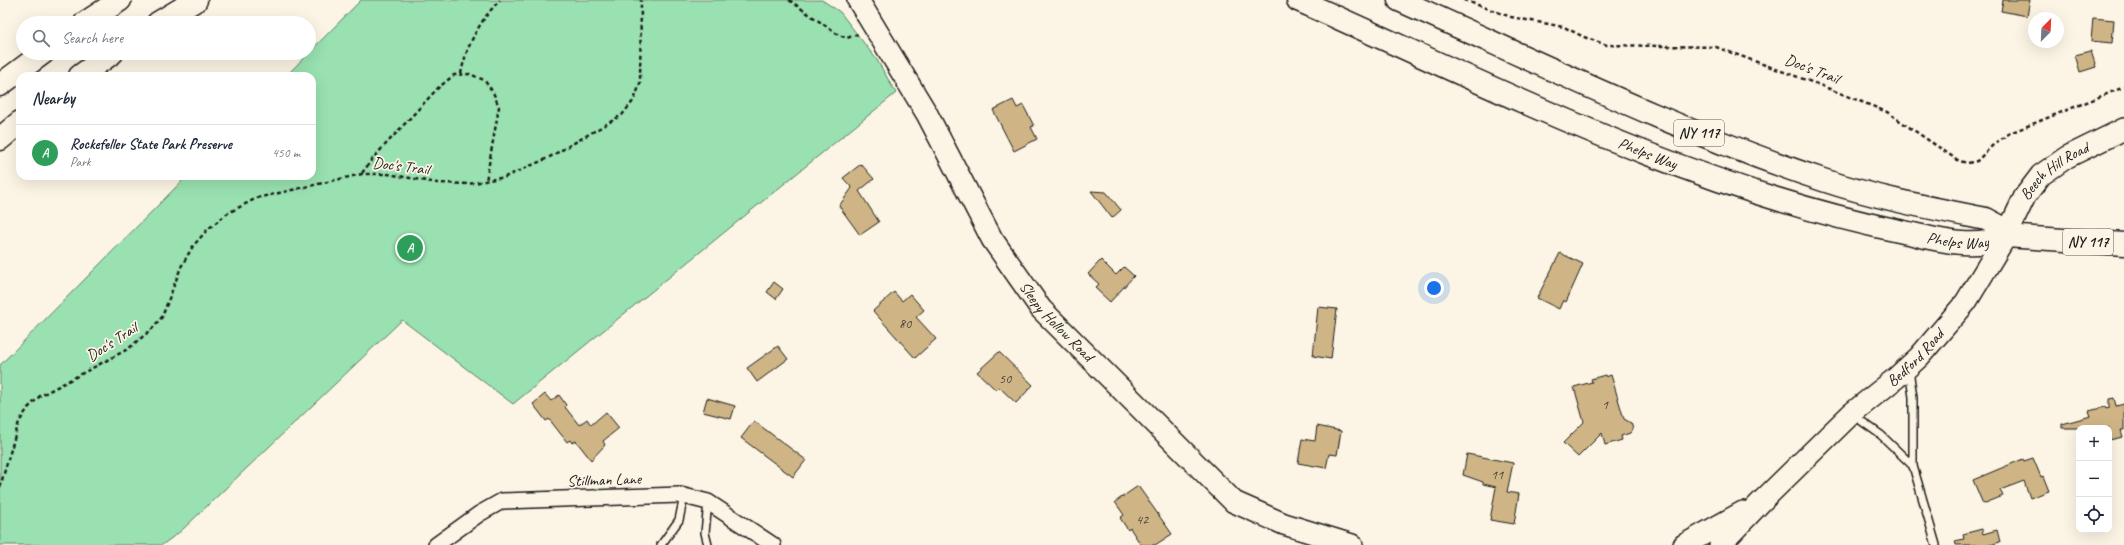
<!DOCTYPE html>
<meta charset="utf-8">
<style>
:root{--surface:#fff;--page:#f6f6f7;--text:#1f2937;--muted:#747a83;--line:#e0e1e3;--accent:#c8321e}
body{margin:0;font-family:Caveat,sans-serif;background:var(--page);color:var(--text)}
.controls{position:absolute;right:12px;bottom:12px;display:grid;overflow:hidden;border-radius:8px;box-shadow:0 4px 16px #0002}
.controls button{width:36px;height:36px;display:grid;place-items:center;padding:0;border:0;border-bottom:1px solid var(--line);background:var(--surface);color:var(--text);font:20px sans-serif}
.compass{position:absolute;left:2028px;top:12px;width:36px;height:36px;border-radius:50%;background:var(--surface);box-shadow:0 4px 16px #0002;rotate:24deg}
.you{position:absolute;left:1434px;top:288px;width:14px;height:14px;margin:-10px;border:3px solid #fff;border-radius:50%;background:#1a73e8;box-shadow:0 0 0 6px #1a73e833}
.badge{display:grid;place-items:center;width:26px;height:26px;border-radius:50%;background:var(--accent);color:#fff;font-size:13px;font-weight:700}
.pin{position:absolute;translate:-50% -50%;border:2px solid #fff;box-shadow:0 1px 4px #0006}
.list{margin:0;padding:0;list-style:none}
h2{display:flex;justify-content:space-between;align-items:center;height:52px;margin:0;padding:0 16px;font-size:17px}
h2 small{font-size:13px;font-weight:400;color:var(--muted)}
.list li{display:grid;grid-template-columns:26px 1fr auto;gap:12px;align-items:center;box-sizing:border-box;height:56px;padding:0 16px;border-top:1px solid var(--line)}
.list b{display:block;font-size:15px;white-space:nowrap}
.list p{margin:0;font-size:13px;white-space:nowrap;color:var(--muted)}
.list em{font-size:13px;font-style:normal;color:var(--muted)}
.icon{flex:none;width:22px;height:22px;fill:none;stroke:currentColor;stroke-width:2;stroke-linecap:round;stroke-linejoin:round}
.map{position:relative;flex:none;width:2124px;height:545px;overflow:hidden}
.search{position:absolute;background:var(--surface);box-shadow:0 4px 16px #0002;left:16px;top:16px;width:300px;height:44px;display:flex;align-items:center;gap:10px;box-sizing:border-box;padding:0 14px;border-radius:22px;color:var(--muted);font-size:15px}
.panel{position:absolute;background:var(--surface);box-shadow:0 4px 16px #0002;left:16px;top:72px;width:300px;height:108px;border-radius:12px}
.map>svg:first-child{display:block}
.green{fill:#99e1b0;stroke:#5a7e66}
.building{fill:#cfb585;stroke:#1c1c1c}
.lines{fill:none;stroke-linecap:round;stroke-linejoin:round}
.lane-casing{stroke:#1c1c1c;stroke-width:10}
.street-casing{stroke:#1c1c1c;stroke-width:18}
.secondary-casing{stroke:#1c1c1c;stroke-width:24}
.primary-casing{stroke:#1c1c1c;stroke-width:25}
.path{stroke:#1c1c1c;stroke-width:2.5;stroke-dasharray:4 3;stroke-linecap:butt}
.lane{stroke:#fcf5e5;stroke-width:7}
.street{stroke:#fcf5e5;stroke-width:15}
.secondary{stroke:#fcf5e5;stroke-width:21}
.primary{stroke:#fcf5e5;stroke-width:22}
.labels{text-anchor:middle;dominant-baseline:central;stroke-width:3.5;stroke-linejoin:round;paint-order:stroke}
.number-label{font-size:14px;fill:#494236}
.shield{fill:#fcf5e5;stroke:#5f5d58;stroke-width:1}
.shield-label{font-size:15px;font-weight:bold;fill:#1c1c1c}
.street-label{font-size:16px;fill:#1c1c1c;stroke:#fcf5e5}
</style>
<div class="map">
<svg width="2124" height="545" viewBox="0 0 2124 545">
<rect width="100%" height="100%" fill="#fcf5e5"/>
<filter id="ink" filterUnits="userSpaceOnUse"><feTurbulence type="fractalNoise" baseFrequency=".025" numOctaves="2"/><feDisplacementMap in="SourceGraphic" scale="8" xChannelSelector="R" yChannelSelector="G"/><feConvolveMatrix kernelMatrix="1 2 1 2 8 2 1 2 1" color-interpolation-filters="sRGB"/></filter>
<g filter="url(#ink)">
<path class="green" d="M361,0h461l18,12 37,48 19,33 -383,311 -111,-84 -221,211 -19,14h-162v-180l187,-189h125v-100h-26z"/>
<path class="building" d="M2003,0h27l-3,16 -26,-5z
M2093,18l21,2 -2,23 -21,-2z
M2091,51l5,16 -16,5 -5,-17z
M1013,100l4,8 6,-3 11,21 -3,1 6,12 -23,12 -21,-41z
M861,164l13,15 -15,12 20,31 -19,13 -21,-29 13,-18 -9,-10z
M1091,191l15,1 15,18 -9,8z
M1560,253l23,11 -17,38 -3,-2 -4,9 -22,-11z
M1101,260l15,15 8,-8 10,9 -24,26 -15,-14 4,-4 -11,-10z
M774,282l9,7 -7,10 -9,-7z
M894,292l8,9 8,-7 14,16 -8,7 20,22 -21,19 -42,-47z
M1318,307l19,2 -6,50 -18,-3z
M778,346l10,13 -31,23 -10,-14z
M999,352l34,33 -17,18 -17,-16 -3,3 -19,-18z
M1605,375l1,2 5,-2 13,44 7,4 2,6 -3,4 -9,3 1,4 -17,5 -3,-12 -24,24 -15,-14 21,-21 -10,-35 18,-5 -1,-3z
M545,394l6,7 8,-6 7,10 -1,2 14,18 8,-6 4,6 15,-13 13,16 -16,13 2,4 -14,15 -15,-19 -4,2 -2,-3 -3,2 -18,-23 -3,2 -13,-17z
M707,398l28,8 -4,13 -28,-7z
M2114,398l2,8 8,-2v26h-3l2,7 -14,3v-12h-47v-4l29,-8 -2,-5 16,-4 1,2 3,-1v-9z
M754,421l52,39 -13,17 -52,-39z
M1317,426l24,5 -4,24 -8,-1 -3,14 -28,-5 4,-24 13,2z
M1467,454l46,9 -6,29 12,2 -5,30 -24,-4 6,-33 -13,-3v-2l-20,-7z
M2033,458l8,19 2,-1 6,15 -19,7 -6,-17 -24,9 3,6 -20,8 -10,-24 50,-21 1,2z
M1138,486l34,48 -17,11h-14l-11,-17 -2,2 -8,-12 4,-3 -9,-13z
M1982,529l1,5 14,-4 3,12 -10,3h-34l-1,-4 9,-2 -1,-5z"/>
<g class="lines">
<g class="lane-casing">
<path id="lane" d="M1909,370l4,27v69
M1853,415l28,20 32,31 23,79
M708,502l-3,31 3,12
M661,545l18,-25 5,-24"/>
</g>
<g class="street-casing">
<path id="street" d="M436,545l43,-31 23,-13 178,-6 28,7 65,43"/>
</g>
<g class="secondary-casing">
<g id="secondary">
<path id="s1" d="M858,0l69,114 65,125 49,70 193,193 50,22 68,21"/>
<path d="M1684,545l59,-33"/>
<path id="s2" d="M1720,545l40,-42 91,-89 45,-36 23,-21 47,-55 40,-66 19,-40 16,-21 26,-18 57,-28"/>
</g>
</g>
<g class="primary-casing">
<g id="primary">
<path id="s3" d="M1298,0c196,87 390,187 601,231 35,7 73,21 107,5"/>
<path d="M1399,0c139,62 280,132 424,180 54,18 108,28 163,39l15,8 5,9"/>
<path d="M85,23l35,-23"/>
<path d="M158,23l38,-23"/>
<path d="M80,76l32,-23"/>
<path d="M0,85l43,-32"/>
<path d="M0,139l20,-17"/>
<path d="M2006,236l118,8"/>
</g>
</g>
<path class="path" d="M789,0l48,34 10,4 11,-4
M1464,0l47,17 53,10 20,10 23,8 109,2 101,37 70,28 72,49 9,2 9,-2 17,-17 16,-11 114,-46
M461,74c5,-28 19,-54 39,-74
M362,173l12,-16 64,-69 16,-13 16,-1 14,6 9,12 6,15 -13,74
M0,487l19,-65 9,-14 12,-12 88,-47 24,-20 10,-12 19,-50 12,-21 15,-17 20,-16 29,-15 105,-24h26l49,9 32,1 36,-7 43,-19 74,-43 12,-15 6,-16 1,-84"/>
<use href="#lane" class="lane"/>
<use href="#street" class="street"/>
<use href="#secondary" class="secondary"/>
<use href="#primary" class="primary"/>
</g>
</g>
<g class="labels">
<g class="number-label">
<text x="905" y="323">80</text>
<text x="1005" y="378">50</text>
<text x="1605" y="404">1</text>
<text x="1497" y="474">11</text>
<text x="1142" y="519">42</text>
</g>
<g class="shield">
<rect x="1674" y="120" width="50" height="26" rx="3"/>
<rect x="2063" y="229" width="50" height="26" rx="3"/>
</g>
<g class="shield-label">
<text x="1699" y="133">NY 117</text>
<text x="2088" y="242">NY 117</text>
</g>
<g class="street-label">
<text transform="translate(1812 69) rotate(21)">Doc's Trail</text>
<text stroke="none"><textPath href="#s3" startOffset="382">Phelps Way</textPath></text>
<text transform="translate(401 166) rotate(7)">Doc's Trail</text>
<text stroke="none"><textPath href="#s2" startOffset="507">Beech Hill Road</textPath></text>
<text stroke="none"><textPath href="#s3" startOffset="705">Phelps Way</textPath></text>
<text stroke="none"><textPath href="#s1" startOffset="379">Sleepy Hollow Road</textPath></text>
<text transform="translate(112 342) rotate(-33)">Doc's Trail</text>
<text stroke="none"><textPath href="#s2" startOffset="271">Bedford Road</textPath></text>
<text transform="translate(604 480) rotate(-2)">Stillman Lane</text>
</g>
</g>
</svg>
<div class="controls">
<button>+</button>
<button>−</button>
<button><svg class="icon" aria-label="locate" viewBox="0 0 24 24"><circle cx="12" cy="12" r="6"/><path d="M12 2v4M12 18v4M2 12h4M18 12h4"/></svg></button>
</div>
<svg class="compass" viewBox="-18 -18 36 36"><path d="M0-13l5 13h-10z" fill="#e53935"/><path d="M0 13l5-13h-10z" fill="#747a83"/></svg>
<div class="you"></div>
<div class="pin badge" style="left:410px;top:248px;background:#2e9e5b">A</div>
<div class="search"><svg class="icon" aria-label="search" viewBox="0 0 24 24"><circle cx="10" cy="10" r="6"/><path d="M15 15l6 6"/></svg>Search here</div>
<section class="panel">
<h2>Nearby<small></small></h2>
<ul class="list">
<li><span class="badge" style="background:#2e9e5b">A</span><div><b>Rockefeller State Park Preserve</b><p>Park</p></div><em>450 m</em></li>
</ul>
</section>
</div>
